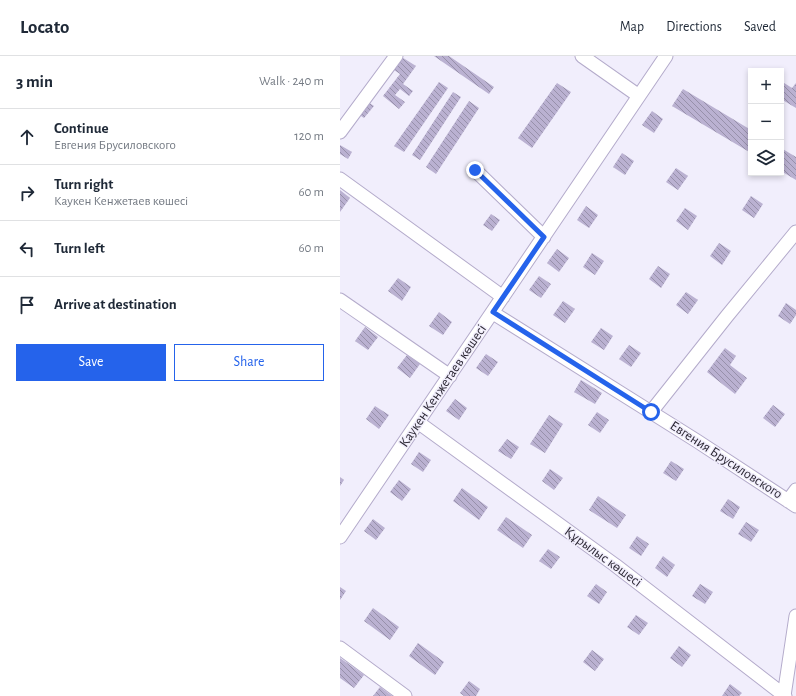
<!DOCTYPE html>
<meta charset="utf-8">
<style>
:root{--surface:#fff;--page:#f2f2f3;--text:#1f2937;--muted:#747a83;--line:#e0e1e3;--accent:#2563eb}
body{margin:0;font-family:"Alegreya Sans",sans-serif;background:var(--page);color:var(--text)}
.controls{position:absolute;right:12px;top:12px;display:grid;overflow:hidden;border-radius:0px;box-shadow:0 2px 6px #0003}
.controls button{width:36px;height:36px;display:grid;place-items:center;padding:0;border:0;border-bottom:1px solid var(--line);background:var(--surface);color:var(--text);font:20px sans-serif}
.stop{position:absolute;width:12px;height:12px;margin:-9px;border:3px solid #2563eb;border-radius:50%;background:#fff}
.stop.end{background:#2563eb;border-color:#fff;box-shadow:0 1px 4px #0008}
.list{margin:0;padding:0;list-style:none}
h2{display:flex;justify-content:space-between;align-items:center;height:52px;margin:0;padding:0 16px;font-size:17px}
h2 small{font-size:13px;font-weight:400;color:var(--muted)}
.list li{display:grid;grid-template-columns:26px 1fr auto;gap:12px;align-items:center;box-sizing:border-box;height:56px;padding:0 16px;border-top:1px solid var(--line)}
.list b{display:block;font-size:15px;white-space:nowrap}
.list p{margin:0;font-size:13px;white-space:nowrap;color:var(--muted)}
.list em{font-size:13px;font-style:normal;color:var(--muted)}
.actions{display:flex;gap:8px;padding:12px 16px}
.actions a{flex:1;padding:9px 0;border:1px solid var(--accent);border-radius:0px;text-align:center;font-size:14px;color:var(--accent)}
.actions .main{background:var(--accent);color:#fff}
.icon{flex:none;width:22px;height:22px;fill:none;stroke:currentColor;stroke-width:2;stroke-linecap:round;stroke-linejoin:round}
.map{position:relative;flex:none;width:456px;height:640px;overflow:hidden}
header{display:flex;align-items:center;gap:24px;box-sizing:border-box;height:56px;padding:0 20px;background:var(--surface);border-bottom:1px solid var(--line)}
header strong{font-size:19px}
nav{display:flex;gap:22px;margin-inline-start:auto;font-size:14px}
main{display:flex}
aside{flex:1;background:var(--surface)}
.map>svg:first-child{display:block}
.building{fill:url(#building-back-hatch)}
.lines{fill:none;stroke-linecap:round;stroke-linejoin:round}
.minor-casing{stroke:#b4abcb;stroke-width:15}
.minor{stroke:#fff;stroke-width:13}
.route{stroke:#2563eb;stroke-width:5}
.labels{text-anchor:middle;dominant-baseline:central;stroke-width:3;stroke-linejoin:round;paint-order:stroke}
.street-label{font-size:14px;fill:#2b2733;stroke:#f1eefc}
</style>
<header>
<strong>Locato</strong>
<nav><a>Map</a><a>Directions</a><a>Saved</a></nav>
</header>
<main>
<aside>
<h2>3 min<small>Walk · 240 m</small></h2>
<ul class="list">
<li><svg class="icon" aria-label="ahead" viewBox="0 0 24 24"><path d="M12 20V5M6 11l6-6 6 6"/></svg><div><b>Continue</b><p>Евгения Брусиловского</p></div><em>120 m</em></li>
<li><svg class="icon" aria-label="right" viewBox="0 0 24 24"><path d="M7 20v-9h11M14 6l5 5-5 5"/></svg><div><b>Turn right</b><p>Каукен Кенжетаев көшесі</p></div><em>60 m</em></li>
<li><svg class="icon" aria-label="left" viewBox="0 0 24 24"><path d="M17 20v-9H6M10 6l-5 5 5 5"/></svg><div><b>Turn left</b></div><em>60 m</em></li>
<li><svg class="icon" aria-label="arrive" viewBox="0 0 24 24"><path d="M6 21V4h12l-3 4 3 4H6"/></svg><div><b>Arrive at destination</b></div></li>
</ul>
<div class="actions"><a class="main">Save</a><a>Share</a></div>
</aside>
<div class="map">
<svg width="456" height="640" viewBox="0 0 456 640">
<defs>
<pattern id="building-back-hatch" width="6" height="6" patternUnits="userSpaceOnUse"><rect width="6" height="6" fill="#bab1d1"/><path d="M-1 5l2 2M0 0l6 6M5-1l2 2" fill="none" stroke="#9790aa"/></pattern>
</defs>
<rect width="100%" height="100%" fill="#f1eefc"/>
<path class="building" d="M60,0l16,10 -13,18 10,7 -4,5 -9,-7 -5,6 10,7 -6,7 -16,-13 17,-22 -9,-6z
M94,0h15l45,31 -5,7z
M441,25l11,7 4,-5v25l-15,-9z
M99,26l9,6 -44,64 -10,-6z
M217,27l14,9 -39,56 -14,-10z
M343,33l68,41v23l-79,-47z
M113,36l8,5 -41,63 -8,-5z
M129,45l10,7 -43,66 -10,-7z
M28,46l6,4 -10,12 -6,-4z
M312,55l11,8 -9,14 -12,-8z
M0,89l12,7 -4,7 -8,-5z
M441,92l15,9v23l-15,-9z
M282,97l12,8 -9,14 -12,-8z
M336,112l12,8 -10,14 -12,-8z
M0,134l10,8 -10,14z
M411,140l12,8 -9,14 -12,-8z
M246,150l12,9 -9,13 -12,-8z
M345,152l12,8 -9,14 -12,-9z
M151,158l9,6 -8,11 -9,-6z
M379,187l12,8 -9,14 -12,-9z
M217,193l12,9 -10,14 -12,-9z
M252,197l12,8 -9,14 -12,-8z
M318,210l12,8 -9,14 -12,-9z
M199,220l12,8 -10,14 -12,-8z
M58,222l13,9 -9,14 -14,-10z
M346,236l12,8 -10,14 -12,-9z
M223,245l12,8 -10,14 -12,-8z
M446,247l10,7v5l-6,9 -12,-8z
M99,256l13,10 -9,13 -14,-9z
M25,271l13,10 -10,13 -13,-9z
M261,272l12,8 -9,14 -13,-8z
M289,289l12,8 -10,14 -12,-8z
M385,292l11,8 -6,9 17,13 -12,16 -28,-22z
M146,298l12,8 -10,14 -12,-8z
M67,299l13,9 -10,14 -13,-10z
M241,324l21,13 -7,11 -21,-12z
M115,343l12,9 -8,12 -13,-9z
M433,349l12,9 -10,13 -12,-9z
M35,350l14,9 -10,14 -13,-10z
M257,356l12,8 -9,13 -12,-8z
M209,359l14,9 -18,29 -15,-9z
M167,383l12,8 -8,12 -13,-8z
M79,396l12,8 -8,12 -12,-8z
M331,405l13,8 -8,12 -13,-8z
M210,413l13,9 -9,12 -12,-9z
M0,421l4,3 -4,6z
M59,424l12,9 -9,12 -12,-9z
M122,432l26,19 -9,13 -26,-19z
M258,440l28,19 -9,13 -28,-18z
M388,443l12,8 -7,12 -13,-8z
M166,461l26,18 -9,13 -26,-18z
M33,463l12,9 -9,12 -12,-9z
M406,466l13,8 -8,12 -13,-8z
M297,480l12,8 -8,12 -12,-8z
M208,493l12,8 -9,12 -12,-8z
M323,500l12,9 -8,12 -12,-9z
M256,528l11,8 -8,12 -12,-8z
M360,528l13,8 -8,12 -13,-8z
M0,531l6,4 -6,9z
M33,552l26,19 -9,13 -26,-19z
M296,559l12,8 -9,12 -12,-8z
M78,587l26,19 -9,13 -26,-19z
M339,590l12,9 -9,12 -12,-9z
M252,594l12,9 -9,12 -12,-9z
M0,602l24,17 -10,13 -14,-10z
M129,625l11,8 -4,7h-12l-4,-3z
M390,628l12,9 -3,3h-17z
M40,631l12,9h-19z"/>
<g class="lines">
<g class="minor-casing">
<path id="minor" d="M242,0l57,40
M0,76l56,-76
M135,114l69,67
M0,123l163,118
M0,244l110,76
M153,257l204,128 99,65
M311,356l76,-96 69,-84
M79,367l196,142 170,131
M448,445l8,-11
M0,481l326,-481
M0,592l65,48
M444,640l12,-80"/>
</g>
<use href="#minor" class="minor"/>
</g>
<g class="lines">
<path class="route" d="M135,114l69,67 -51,75 158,100"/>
</g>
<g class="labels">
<g class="street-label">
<text transform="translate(103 330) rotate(-56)">Каукен Кенжетаев көшесі</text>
<text transform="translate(386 404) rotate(33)">Евгения Брусиловского</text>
<text transform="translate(263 501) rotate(36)">Құрылыс көшесі</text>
</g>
</g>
</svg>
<div class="controls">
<button>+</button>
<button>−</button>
<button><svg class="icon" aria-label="layers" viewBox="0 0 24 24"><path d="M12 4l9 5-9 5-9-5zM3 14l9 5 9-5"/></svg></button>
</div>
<div class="stop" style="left:311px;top:356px"></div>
<div class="stop end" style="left:135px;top:114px"></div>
</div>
</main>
